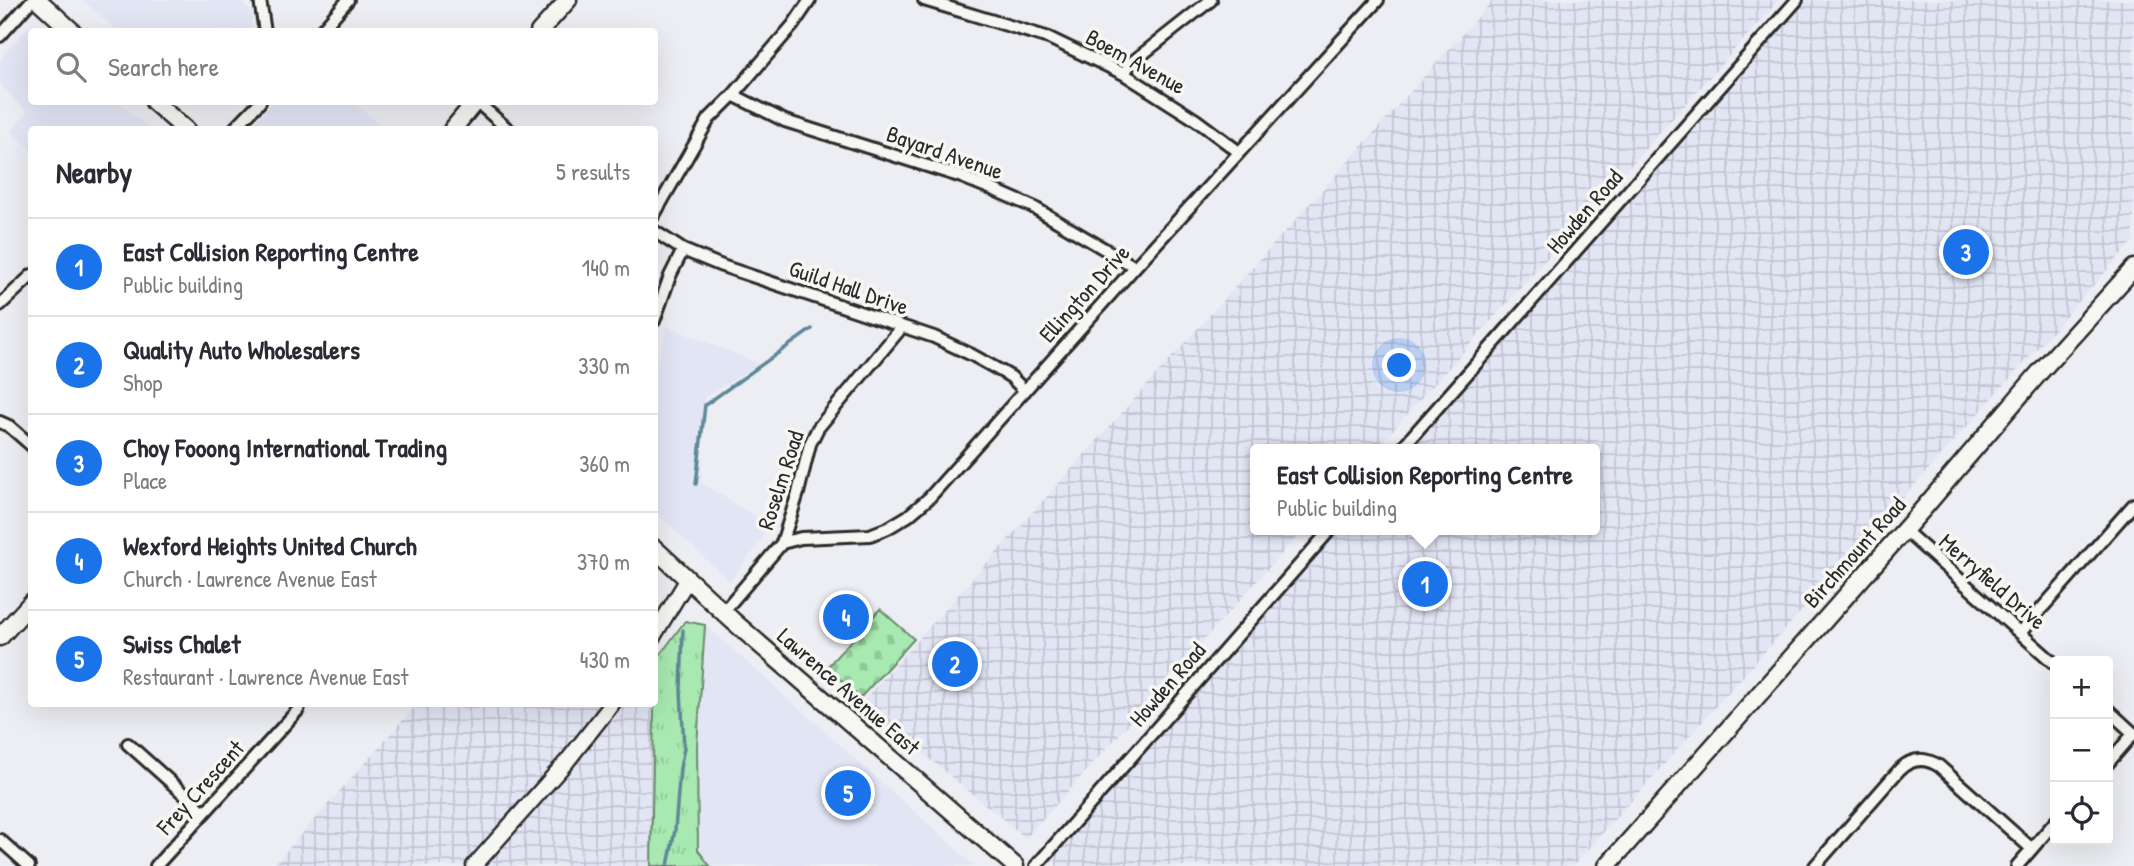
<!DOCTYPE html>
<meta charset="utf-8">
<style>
:root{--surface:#fff;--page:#f7f7f7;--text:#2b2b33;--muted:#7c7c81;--line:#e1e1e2;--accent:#1a73e8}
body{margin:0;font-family:"Patrick Hand",sans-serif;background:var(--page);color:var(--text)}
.controls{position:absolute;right:21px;bottom:21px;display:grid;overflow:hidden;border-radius:7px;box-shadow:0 7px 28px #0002}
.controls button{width:63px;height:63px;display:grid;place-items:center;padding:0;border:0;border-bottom:2px solid var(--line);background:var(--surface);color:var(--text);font:35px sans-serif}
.you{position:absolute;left:1400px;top:366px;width:24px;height:24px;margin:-18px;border:5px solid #fff;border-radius:50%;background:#1a73e8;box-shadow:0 0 0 10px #1a73e833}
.badge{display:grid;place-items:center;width:46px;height:46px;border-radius:50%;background:var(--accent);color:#fff;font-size:23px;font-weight:700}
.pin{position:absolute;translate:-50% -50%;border:4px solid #fff;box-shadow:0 2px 7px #0006}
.popup{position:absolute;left:1250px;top:444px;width:350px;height:91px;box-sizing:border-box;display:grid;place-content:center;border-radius:7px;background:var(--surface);filter:drop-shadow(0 2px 5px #0005);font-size:23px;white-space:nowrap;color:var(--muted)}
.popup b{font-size:26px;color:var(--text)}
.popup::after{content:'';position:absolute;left:50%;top:100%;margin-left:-14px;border:14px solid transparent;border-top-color:var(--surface)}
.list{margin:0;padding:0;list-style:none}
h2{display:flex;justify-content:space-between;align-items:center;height:91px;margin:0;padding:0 28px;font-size:30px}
h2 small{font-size:23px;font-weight:400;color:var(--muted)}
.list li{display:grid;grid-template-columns:46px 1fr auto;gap:21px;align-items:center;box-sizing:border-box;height:98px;padding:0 28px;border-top:2px solid var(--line)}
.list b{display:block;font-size:26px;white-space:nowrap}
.list p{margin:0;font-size:23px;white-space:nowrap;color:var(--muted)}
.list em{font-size:23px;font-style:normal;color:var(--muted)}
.icon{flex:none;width:38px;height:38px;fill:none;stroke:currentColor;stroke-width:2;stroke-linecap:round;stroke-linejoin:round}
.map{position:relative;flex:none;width:2134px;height:866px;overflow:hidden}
.search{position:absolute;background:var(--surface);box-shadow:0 7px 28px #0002;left:28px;top:28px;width:630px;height:77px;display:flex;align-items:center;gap:18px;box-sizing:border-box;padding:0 24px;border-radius:7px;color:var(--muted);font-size:26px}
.panel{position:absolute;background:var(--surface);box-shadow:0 7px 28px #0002;left:28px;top:126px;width:630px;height:581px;border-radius:7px}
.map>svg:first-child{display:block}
.built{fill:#e2e5f4}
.industrial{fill:url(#industrial-grid)}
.grass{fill:url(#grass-tufts);stroke:#6a8a6e;stroke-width:2}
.cemetery{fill:url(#cemetery-stones);stroke:#6a8a6e;stroke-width:2}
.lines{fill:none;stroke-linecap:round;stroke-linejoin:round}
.stream{stroke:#5d8898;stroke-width:3.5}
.minor-casing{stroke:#2b2b2b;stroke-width:16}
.tertiary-casing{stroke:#2b2b2b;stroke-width:19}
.secondary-casing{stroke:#2b2b2b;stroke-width:21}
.minor{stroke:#f6f6f2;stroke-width:10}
.tertiary{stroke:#f6f6f2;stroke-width:14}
.secondary{stroke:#f6f6f2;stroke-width:16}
.labels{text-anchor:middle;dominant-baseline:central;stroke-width:7;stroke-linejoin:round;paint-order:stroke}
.street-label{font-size:23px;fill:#2b2b2b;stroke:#f6f6f2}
</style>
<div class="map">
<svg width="2134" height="866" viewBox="0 0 2134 866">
<defs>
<pattern id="industrial-grid" width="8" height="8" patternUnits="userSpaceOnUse" patternTransform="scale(1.75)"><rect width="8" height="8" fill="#e2e5f4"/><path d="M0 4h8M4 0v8" fill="none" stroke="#c2c5d1"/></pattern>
<pattern id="grass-tufts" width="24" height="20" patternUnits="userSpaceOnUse" patternTransform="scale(1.75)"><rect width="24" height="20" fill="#a8e9b1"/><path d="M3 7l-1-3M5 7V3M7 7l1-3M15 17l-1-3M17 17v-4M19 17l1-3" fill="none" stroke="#91c898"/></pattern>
<pattern id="cemetery-stones" width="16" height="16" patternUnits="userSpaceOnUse" patternTransform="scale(1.75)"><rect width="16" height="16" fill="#a8e9b1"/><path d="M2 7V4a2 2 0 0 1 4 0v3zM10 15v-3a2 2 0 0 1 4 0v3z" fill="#91c898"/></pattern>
</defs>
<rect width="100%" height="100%" fill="#edeef3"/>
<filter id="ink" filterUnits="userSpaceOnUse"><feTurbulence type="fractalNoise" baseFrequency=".0143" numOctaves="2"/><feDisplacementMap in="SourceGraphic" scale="14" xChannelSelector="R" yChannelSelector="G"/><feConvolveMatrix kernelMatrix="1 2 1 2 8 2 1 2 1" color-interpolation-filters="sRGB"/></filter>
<g filter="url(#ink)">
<path class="built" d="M82,0h156l15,13 -3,18h-132z
M29,26l6,5 -3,1v70h86l33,27 -119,1 -1,19 -20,-18 16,-19 -27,-27v-26z
M274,102h79l32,27h-137z
M667,326l92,38 -55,34 -3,85 68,42 -14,25 -26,31 -74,-69v-124l2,-27z
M705,625l126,112 144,129h-265l-12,-16 -1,-104z"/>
<path class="industrial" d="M1493,0h286l-403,449h-121v81h48l-277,308 -165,-135z
M1806,0h328v240l-561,626h-517l-1,-16 283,-320h257v-81h-186z
M417,704h237l-3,162h-378z"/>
<path class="grass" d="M685,621l20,4 -8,121 1,104 12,16h-59l4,-204z"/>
<path class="cemetery" d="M880,609l34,30 -54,59 -33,-31z"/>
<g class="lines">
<path class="stream" d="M696,484l9,-79 107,-76
M668,866l7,-36 5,-62 4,-20 -3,-58 2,-60"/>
<g class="minor-casing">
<path id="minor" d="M260,0l5,32
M924,0l125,38 75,36 72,46 43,32
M320,32l28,-32
M0,36l32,-36
M1124,74l6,-10 81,-64
M733,95l52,26 177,56 30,12 41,18 102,60
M477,102l32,28
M233,130l27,-28
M654,215l55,-96 24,-24 60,-70 17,-25
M654,231l29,19 39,16 212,71 38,18 27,15 12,7 14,14
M0,305l32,-30
M654,321l16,-45 13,-26
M0,422l9,4 23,20
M1401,449l396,-449
M1903,529l152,135
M782,543l19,-5 69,-3 18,-7 20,-12 21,-18 206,-231 243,-267
M723,612l59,-69 16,-50 12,-49 8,-16 84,-101
M2020,633l114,-129
M2108,710l25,23
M128,744l76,68
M2108,763l26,-30
M0,840l29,26
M156,866l142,-156 2,-6
M1036,866l294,-336
M1815,866l85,-97c12,-11 25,-12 39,-3l93,83
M2017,866l38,-44"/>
</g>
<g class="tertiary-casing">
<path id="tertiary" d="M654,635l34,-56
M474,866l94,-106 44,-56"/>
</g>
<g class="secondary-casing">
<path id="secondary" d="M38,0l35,32
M539,32l29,-32
M154,102l32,28
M452,130l23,-28
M654,548l79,73 282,245
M0,637l32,-35
M1607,866l316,-357 116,-136 95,-105"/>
</g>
<use href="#minor" class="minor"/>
<use href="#tertiary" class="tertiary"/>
<use href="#secondary" class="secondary"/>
</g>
</g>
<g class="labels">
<g class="street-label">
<text transform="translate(1136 61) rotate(29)">Boem Avenue</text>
<text transform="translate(945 152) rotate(19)">Bayard Avenue</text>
<text transform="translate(1584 211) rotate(-49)">Howden Road</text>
<text transform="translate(849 287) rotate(19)">Guild Hall Drive</text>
<text transform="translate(1084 293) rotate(-48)">Ellington Drive</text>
<text transform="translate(780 480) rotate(-72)">Roselm Road</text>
<text transform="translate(1854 552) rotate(-48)">Birchmount Road</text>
<text transform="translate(1993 581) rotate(41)">Merryfield Drive</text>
<text transform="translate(1167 684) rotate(-49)">Howden Road</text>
<text transform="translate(849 691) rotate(41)">Lawrence Avenue East</text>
<text transform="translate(200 787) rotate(-48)">Frey Crescent</text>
</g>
</g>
</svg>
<div class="controls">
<button>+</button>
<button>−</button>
<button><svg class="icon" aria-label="locate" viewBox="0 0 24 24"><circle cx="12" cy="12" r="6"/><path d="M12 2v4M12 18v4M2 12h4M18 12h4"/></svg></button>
</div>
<div class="you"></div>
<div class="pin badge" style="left:1425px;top:584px">1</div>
<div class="popup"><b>East Collision Reporting Centre</b>Public building</div>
<div class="pin badge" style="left:955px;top:664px">2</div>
<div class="pin badge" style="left:1966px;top:252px">3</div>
<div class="pin badge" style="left:846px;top:617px">4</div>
<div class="pin badge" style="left:848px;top:793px">5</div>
<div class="search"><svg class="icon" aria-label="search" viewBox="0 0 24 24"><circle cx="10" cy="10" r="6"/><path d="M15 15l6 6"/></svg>Search here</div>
<section class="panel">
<h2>Nearby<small>5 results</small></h2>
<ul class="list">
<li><span class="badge">1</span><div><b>East Collision Reporting Centre</b><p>Public building</p></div><em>140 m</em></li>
<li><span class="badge">2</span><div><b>Quality Auto Wholesalers</b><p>Shop</p></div><em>330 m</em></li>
<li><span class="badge">3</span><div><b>Choy Fooong International Trading</b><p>Place</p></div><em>360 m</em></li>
<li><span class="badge">4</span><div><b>Wexford Heights United Church</b><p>Church · Lawrence Avenue East</p></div><em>370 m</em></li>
<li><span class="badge">5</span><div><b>Swiss Chalet</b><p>Restaurant · Lawrence Avenue East</p></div><em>430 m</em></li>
</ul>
</section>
</div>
